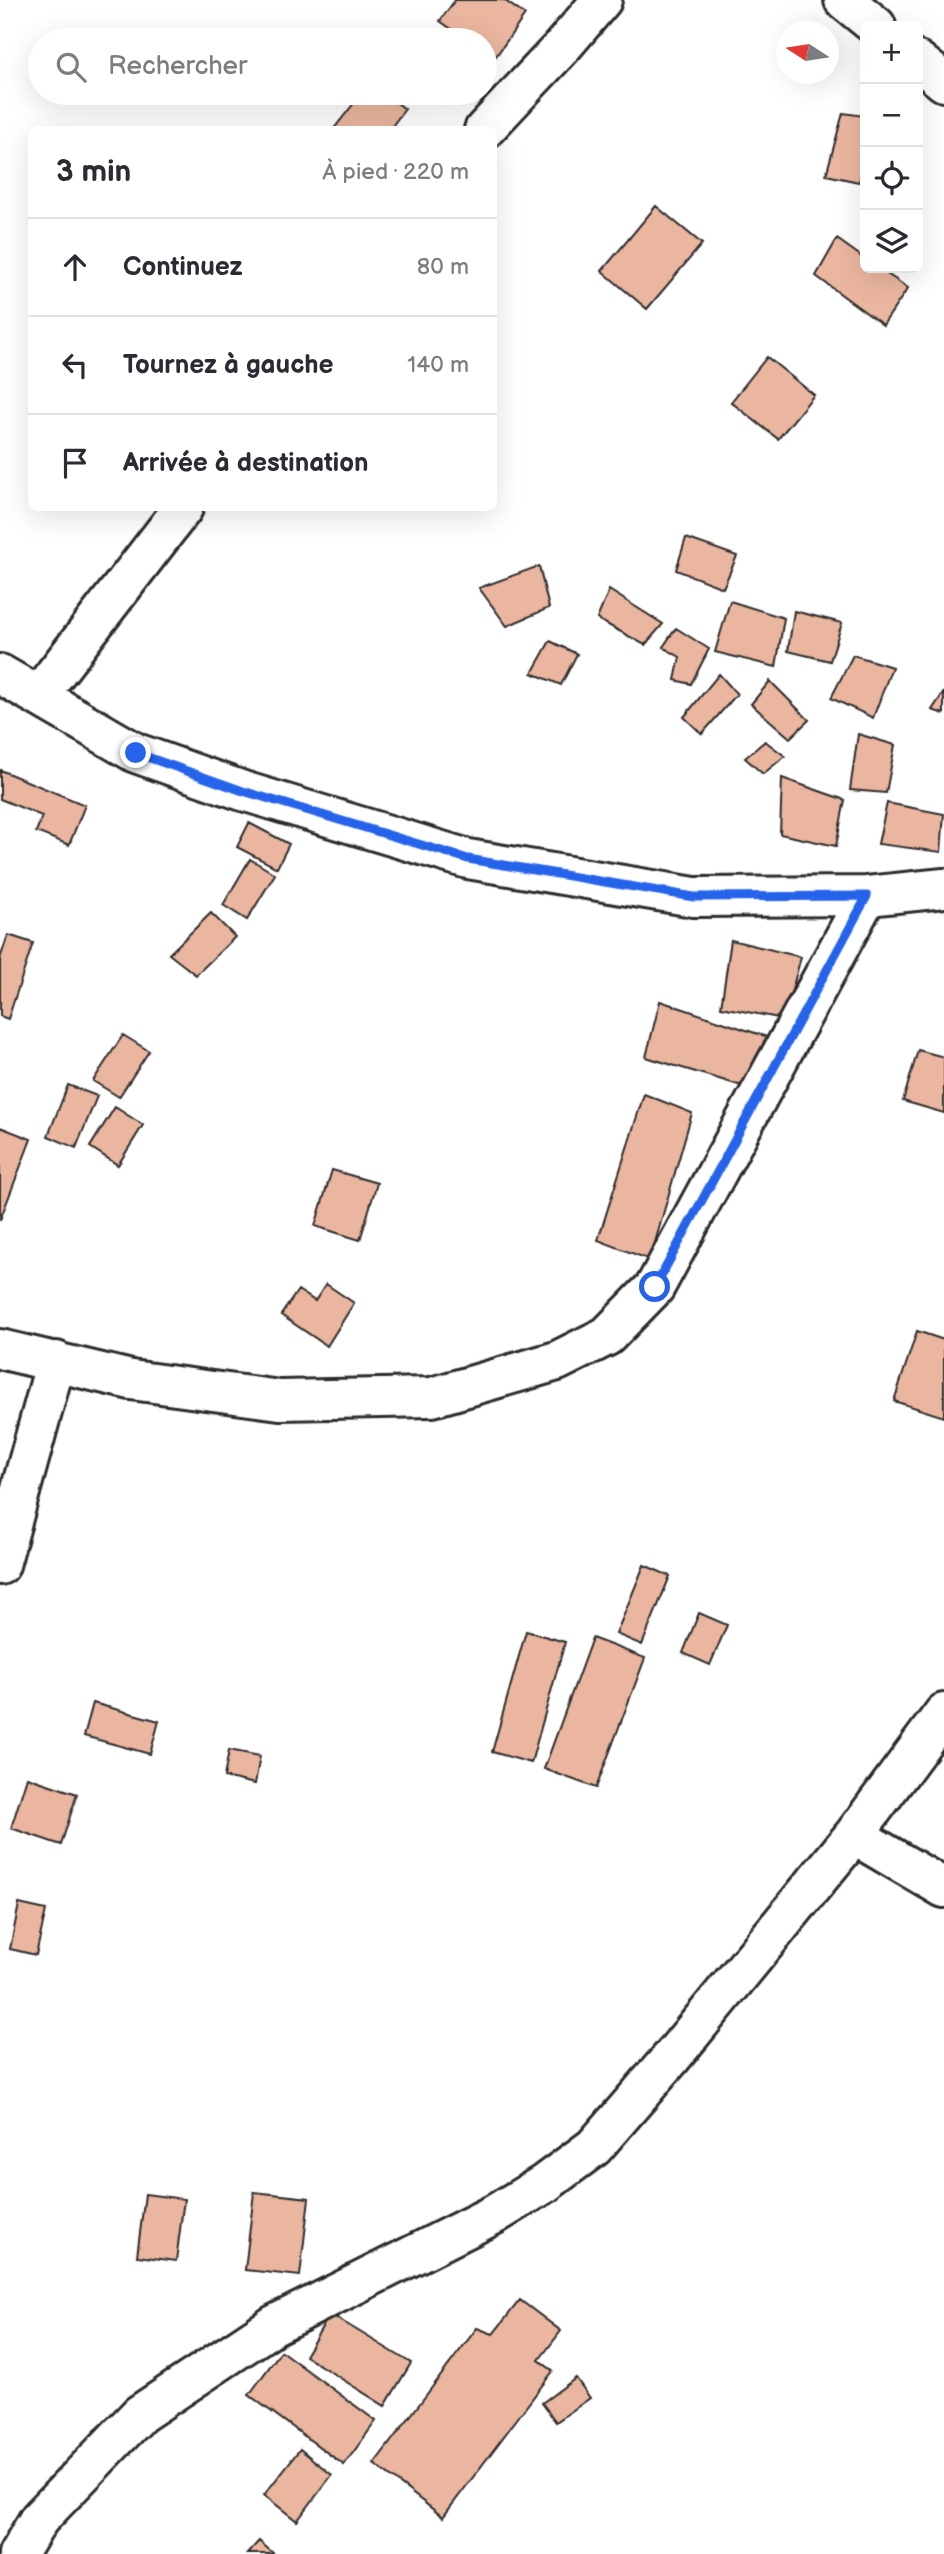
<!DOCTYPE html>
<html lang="fr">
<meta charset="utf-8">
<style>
:root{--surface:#fff;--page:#f7f7f7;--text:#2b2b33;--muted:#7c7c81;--line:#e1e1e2}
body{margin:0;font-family:"Balsamiq Sans",sans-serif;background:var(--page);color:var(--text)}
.controls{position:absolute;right:21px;top:21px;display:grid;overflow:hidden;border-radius:10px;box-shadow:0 7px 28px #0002}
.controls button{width:63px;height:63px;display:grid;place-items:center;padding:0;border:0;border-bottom:2px solid var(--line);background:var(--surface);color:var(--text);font:35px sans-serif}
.compass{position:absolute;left:776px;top:21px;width:63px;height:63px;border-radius:50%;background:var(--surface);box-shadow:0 7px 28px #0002;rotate:282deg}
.stop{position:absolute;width:21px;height:21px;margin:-16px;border:5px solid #2563eb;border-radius:50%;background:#fff}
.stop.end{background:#2563eb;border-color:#fff;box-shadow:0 2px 7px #0008}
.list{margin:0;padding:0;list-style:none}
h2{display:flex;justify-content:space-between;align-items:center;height:91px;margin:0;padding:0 28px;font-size:30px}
h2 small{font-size:23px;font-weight:400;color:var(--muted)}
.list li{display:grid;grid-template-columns:46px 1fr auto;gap:21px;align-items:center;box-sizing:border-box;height:98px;padding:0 28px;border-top:2px solid var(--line)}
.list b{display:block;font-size:26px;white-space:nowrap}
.list em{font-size:23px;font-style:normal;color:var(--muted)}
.icon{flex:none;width:38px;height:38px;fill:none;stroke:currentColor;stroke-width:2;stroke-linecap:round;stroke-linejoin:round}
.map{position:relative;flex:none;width:944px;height:2554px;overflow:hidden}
.search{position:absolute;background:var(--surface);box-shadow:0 7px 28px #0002;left:28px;top:28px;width:469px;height:77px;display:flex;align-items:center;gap:18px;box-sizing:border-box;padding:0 24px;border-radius:38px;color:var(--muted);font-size:26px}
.panel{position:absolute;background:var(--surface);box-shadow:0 7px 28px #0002;left:28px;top:126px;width:469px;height:385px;border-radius:10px}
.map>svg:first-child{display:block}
.building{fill:#ebb69f;stroke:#2b2b2b;stroke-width:2}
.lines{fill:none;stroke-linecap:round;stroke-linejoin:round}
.street-casing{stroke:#2b2b2b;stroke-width:44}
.street{stroke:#fff;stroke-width:38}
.route{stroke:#2563eb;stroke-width:9}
</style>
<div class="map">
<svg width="944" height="2554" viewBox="0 0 944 2554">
<rect width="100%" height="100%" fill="#fff"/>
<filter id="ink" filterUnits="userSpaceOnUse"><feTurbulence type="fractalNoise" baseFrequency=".0143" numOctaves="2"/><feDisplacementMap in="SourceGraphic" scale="14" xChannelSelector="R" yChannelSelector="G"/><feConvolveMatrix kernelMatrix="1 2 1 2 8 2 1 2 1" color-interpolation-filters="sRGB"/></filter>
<g filter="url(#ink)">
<path class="building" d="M455,0h49l21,15 -31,44 -9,-6v-13h-18l-27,-19z
M362,93h22l21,16 -16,21h-56z
M843,113l22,3v42l-6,24 -33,-7z
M656,206l46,38 -55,65 -45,-38z
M837,239l28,20v9h13l30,20 -25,37 -67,-49z
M767,357l47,38 -36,44 -47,-37z
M686,538l51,18 -14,32 -47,-18z
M539,566l10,42 -42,18 -28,-38z
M609,590l54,34 -18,21 -48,-26z
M730,601l54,17 -8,49 -61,-15z
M794,611l48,12 -12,38 -42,-10z
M676,628l33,21 -18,35 -16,-4 5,-23 -17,-10z
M550,641l27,13 -16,31 -29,-12z
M853,655l39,12 -19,51 -42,-20z
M719,674l18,20 -35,40 -18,-17z
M770,681l39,39 -19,18 -39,-34z
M944,692v22l-12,-4z
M858,734l37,11 -9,48 -36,-3z
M765,741l20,15 -22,18 -18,-16z
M0,770l85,35 -16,40 -33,-13 6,-16 -42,-17z
M782,778l63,22 -9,46 -56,-12z
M887,803l57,11 -3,38 -63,-8z
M249,823l40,21 -12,24 -40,-21z
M250,859l25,15 -28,46 -24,-15z
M211,913l24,24 -39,38 -27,-21z
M8,935l25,8 -25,76 -8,-3v-57z
M731,940l70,17 -17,62 -63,-12z
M660,1001l116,39 -24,49 -106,-32z
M123,1035l26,16 -30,46 -26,-16z
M918,1050l26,7v56l-41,-12z
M68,1085l29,11 -21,52 -28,-12z
M644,1094l48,19 -42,147 -52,-20z
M115,1107l28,18 -25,40 -28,-18z
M0,1127l31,12 -31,81z
M332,1170l45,13 -17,57 -45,-14z
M326,1284l28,19 -27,43 -46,-31 17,-25 17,11z
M917,1331l27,9v77l-50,-16z
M644,1565l26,11 -28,69 -26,-11z
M699,1613l28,12 -17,40 -27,-12z
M526,1631l39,11 -34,121 -39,-11z
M592,1638l53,20 -49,130 -52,-19z
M93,1703l66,18 -9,33 -66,-18z
M229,1750l31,6 -5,28 -31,-7z
M27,1777l50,17 -16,51 -50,-17z
M19,1904l27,6 -10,45 -26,-6z
M254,2192l55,6 -9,78 -55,-6z
M145,2194l39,5 -8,62 -39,-5z
M520,2300l41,31 -22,29 14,11 -110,146 -69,-53 103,-136 16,6z
M330,2314l81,49 -26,43 -80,-50z
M281,2351l95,70 -32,44 -95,-70z
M576,2378l14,20 -34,24 -14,-19z
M300,2449l32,26 -35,46 -33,-26z
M259,2541l15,13h-27z"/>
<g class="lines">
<g class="street-casing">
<path id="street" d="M844,0l32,26
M918,61l26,21
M484,130l77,-82 41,-48
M0,674l136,79 107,38 225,68 226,38 173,-1 77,-8
M38,696l145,-188
M0,1349l131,31 149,20 152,-3 125,-36 50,-25 48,-49 212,-391
M0,1565l56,-204
M854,1835l90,53
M18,2554l21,-35 101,-105 134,-89 221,-111 49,-30 50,-37 78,-90 182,-222 90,-122"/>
</g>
<use href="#street" class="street"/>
</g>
</g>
<g class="lines" filter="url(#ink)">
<path class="route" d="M136,753l107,38 225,68 226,38 173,-1 -212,391"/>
</g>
</svg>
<div class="controls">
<button>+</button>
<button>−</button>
<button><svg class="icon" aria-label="locate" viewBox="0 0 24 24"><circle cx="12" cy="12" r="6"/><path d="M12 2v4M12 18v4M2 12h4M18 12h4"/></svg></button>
<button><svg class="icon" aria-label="layers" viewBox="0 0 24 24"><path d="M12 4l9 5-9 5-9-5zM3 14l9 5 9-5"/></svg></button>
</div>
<svg class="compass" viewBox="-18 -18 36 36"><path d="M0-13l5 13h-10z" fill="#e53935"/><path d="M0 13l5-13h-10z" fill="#7c7c81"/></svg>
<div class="stop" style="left:655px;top:1287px"></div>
<div class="stop end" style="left:136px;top:753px"></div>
<div class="search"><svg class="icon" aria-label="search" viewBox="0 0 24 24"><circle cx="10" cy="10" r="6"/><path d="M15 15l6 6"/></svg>Rechercher</div>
<section class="panel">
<h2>3 min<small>À pied · 220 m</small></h2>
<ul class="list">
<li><svg class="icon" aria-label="ahead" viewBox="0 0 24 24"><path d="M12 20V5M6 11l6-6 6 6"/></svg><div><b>Continuez</b></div><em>80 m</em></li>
<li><svg class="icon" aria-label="left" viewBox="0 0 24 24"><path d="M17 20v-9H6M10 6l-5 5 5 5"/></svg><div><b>Tournez à gauche</b></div><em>140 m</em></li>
<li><svg class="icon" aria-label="arrive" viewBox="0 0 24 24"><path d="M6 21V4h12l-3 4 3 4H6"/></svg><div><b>Arrivée à destination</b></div></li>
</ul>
</section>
</div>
